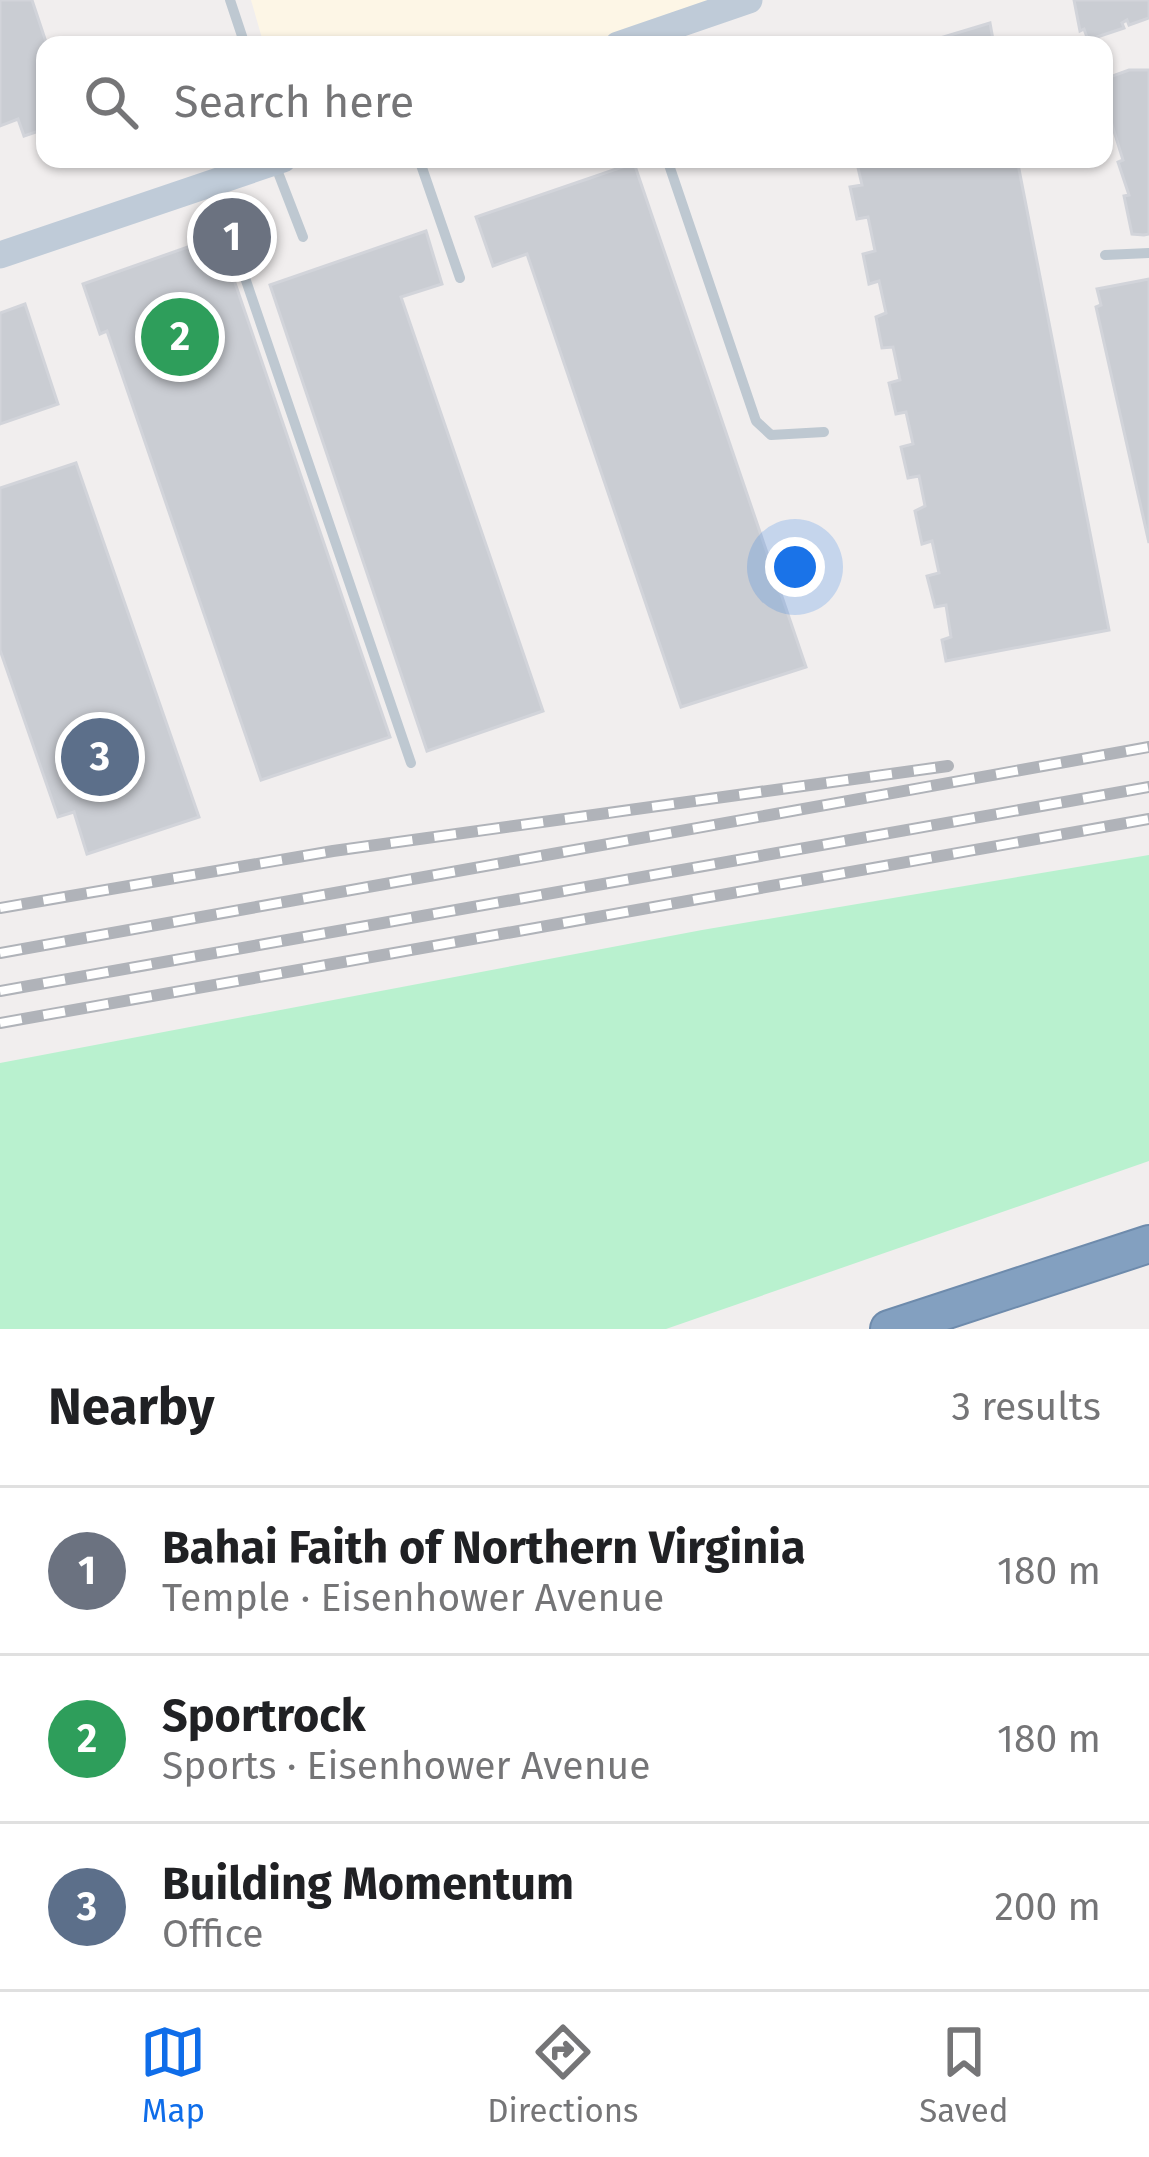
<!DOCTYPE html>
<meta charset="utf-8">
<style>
:root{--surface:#fff;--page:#f6f6f6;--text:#202124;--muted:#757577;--line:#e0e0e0;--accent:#0f6de9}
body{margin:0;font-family:"Fira Sans",sans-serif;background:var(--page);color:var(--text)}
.you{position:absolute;left:795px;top:567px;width:42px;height:42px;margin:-30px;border:9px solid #fff;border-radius:50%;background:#1a73e8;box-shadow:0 0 0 18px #1a73e833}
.badge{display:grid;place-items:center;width:78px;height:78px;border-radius:50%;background:var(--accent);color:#fff;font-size:39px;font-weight:700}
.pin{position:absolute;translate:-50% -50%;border:6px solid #fff;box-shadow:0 3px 12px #0006}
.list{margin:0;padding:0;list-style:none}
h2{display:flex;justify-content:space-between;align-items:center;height:156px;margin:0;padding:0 48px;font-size:51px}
h2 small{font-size:39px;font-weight:400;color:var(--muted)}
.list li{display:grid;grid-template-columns:78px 1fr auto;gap:36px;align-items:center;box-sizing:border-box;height:168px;padding:0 48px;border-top:3px solid var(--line)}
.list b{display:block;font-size:45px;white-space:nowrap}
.list p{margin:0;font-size:39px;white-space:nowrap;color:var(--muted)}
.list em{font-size:39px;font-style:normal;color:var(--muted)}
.icon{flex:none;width:66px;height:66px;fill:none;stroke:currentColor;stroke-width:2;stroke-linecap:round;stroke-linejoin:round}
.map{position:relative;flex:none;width:1149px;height:1329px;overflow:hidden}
.search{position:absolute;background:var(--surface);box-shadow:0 3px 9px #0004;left:36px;right:36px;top:36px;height:132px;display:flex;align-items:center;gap:30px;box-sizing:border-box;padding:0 42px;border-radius:24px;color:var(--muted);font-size:45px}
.sheet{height:660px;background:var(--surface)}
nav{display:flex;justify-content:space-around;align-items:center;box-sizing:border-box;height:168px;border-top:3px solid var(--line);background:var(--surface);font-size:33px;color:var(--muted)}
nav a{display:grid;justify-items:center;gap:6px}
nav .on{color:var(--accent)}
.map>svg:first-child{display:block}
.commercial{fill:#fdf6e6}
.green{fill:#b9f1cf}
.building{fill:#cacdd3;stroke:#d2d4da;stroke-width:3}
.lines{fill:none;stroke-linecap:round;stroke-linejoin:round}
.highway-casing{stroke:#6e8bac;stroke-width:40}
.lane{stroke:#bec8d1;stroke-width:10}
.secondary{stroke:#bfcbd8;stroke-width:27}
.highway{stroke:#83a0c0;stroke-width:36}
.rail-casing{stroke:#b0b3b9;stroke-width:12}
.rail{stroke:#fff;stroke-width:8;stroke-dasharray:22;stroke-linecap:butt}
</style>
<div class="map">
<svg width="1149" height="1329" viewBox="0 0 1149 1329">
<rect width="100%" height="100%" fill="#f1eeee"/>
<path class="commercial" d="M251,0h499l-132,45h-354z"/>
<path class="green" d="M1149,855v306l-483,168h-666v-266l702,-133z"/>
<path class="building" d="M0,0h32l15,45 -2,84 -21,7 -6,-17 -18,7z
M1074,0h75v18l-20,7 -2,-5 -5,3 2,5 -36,12 -4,-11 -4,2z
M990,23l4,22h-77z
M1129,70h20v164l-5,1 -12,-1 -8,-38 5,-1 -11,-33 5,-2 -19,-61v-20z
M856,159h161l92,471 -163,31 -4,-21 9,-3 -5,-32 -11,2 -8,-31 12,-3 -7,-32 -10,3 -7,-33 10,-5 -6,-30 -11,2 -7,-31 12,-3 -7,-32 -10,2 -7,-31 11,-3 -7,-33 -11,1 -6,-31 10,-4 -7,-32 -10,3 -6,-30 12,-3 -7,-34 -11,2 -7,-32 12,-2z
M634,163l172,504 -125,40 -154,-453 -34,12 -17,-49z
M426,231l16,53 -41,13 142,414 -116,40 -157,-466z
M219,236l171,501 -129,43 -154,-449 -7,3 -17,-50z
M1149,279v264l-53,-236 5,-2 -4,-16z
M25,304l33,100 -58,20v-111z
M76,463l123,354 -112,37 -13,-42 -16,5 -58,-167v-162z"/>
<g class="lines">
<g class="highway-casing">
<path id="highway" d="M889,1329l260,-85"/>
</g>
<path class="lane" d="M230,0l15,45
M419,159l41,119
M667,159l89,262 15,14 53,-3
M274,162l29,75
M1105,255l44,-2
M242,269l169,494"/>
<path class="secondary" d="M618,45l131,-45
M0,255l283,-96"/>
<use href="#highway" class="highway"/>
<g class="rail-casing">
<path id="rail" d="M0,908l333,-57 615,-85
M0,953l1149,-206
M0,991l1149,-204
M0,1023l1149,-204"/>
</g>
<use href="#rail" class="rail"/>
</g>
</svg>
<div class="you"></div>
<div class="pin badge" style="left:232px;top:237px;background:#6b7280">1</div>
<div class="pin badge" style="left:180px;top:337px;background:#2e9e5b">2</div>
<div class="pin badge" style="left:100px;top:757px;background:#5c6f8a">3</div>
<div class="search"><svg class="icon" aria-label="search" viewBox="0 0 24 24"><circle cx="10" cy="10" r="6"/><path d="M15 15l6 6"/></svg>Search here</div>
</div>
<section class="sheet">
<h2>Nearby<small>3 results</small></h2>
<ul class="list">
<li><span class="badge" style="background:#6b7280">1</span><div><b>Bahai Faith of Northern Virginia</b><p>Temple · Eisenhower Avenue</p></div><em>180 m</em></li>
<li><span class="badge" style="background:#2e9e5b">2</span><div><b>Sportrock</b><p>Sports · Eisenhower Avenue</p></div><em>180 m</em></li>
<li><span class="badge" style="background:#5c6f8a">3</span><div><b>Building Momentum</b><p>Office</p></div><em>200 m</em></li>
</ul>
</section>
<nav>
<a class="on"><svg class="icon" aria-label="map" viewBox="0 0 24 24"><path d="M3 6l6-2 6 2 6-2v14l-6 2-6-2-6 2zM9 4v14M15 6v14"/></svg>Map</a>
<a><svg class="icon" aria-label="directions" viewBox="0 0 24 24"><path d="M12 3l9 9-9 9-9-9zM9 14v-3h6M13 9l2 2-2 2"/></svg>Directions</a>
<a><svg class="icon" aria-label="saved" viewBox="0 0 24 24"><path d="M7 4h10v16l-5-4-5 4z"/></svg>Saved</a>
</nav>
